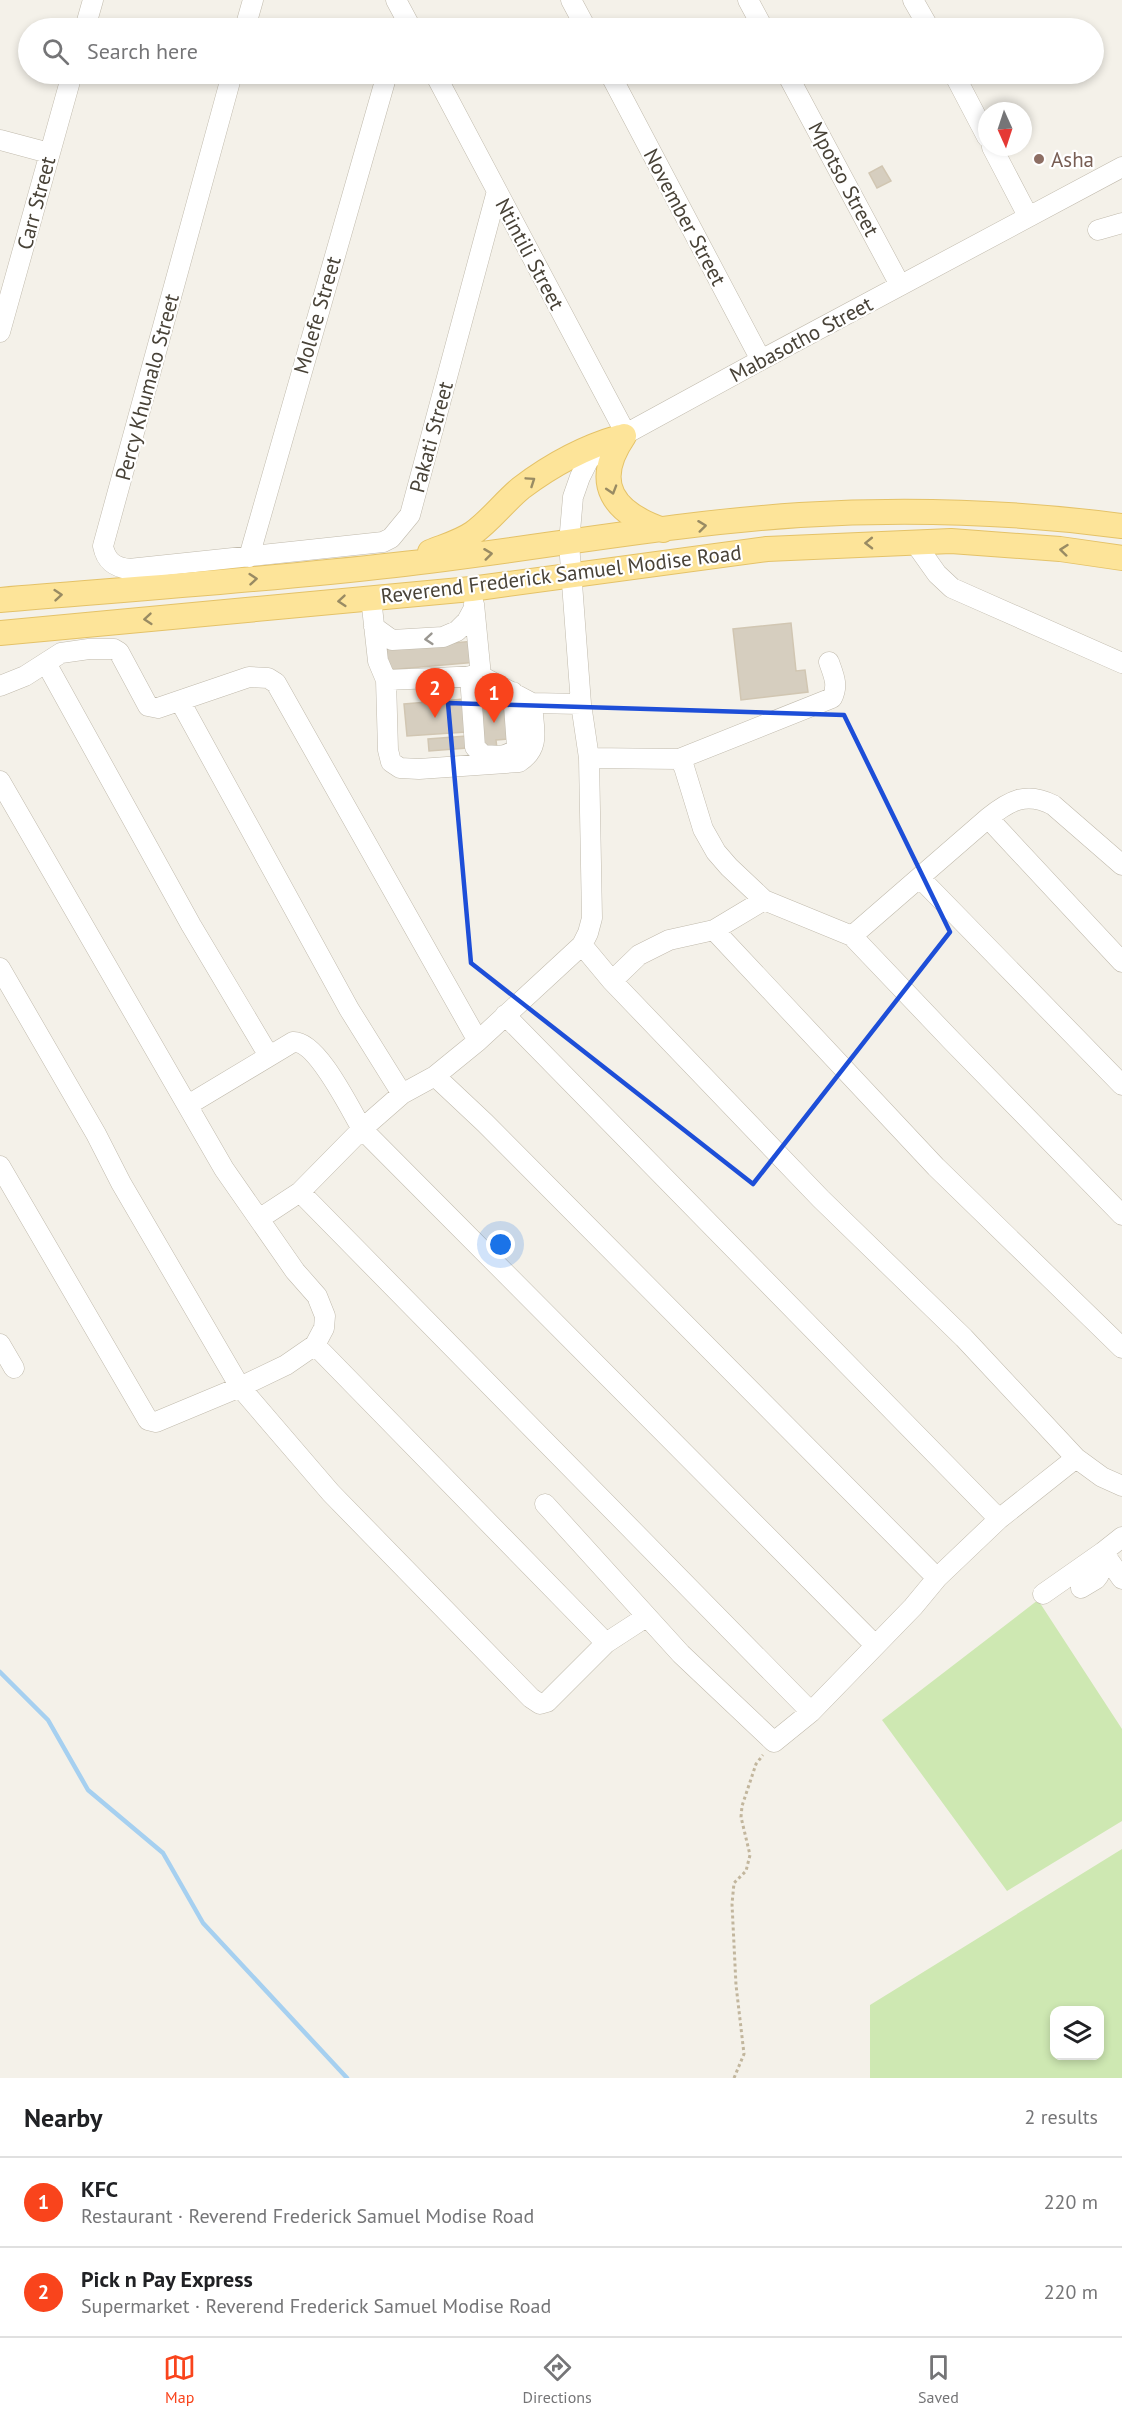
<!DOCTYPE html>
<meta charset="utf-8">
<style>
:root{--surface:#fff;--page:#f6f6f6;--text:#202124;--muted:#757577;--line:#e0e0e0;--accent:#f9441c}
body{margin:0;font-family:"PT Sans",sans-serif;background:var(--page);color:var(--text)}
.controls{position:absolute;right:18px;bottom:18px;display:grid;overflow:hidden;border-radius:12px;box-shadow:0 3px 9px #0003}
.controls button{width:54px;height:54px;display:grid;place-items:center;padding:0;border:0;border-bottom:2px solid var(--line);background:var(--surface);color:var(--text);font:30px sans-serif}
.compass{position:absolute;left:978px;top:102px;width:54px;height:54px;border-radius:50%;background:var(--surface);box-shadow:0 3px 9px #0003;rotate:177deg}
.you{position:absolute;left:501px;top:1245px;width:21px;height:21px;margin:-15px;border:4px solid #fff;border-radius:50%;background:#1a73e8;box-shadow:0 0 0 9px #1a73e833}
.badge{display:grid;place-items:center;width:39px;height:39px;border-radius:50%;background:var(--accent);color:#fff;font-size:20px;font-weight:700}
.pin{position:absolute;translate:-50% -50px;filter:drop-shadow(0 2px 3px #0008)}
.pin::after{content:'';position:absolute;top:32px;width:21px;height:18px;background:inherit;clip-path:polygon(0 0,100% 0,50% 100%)}
.list{margin:0;padding:0;list-style:none}
h2{display:flex;justify-content:space-between;align-items:center;height:78px;margin:0;padding:0 24px;font-size:26px}
h2 small{font-size:20px;font-weight:400;color:var(--muted)}
.list li{display:grid;grid-template-columns:39px 1fr auto;gap:18px;align-items:center;box-sizing:border-box;height:90px;padding:0 24px;border-top:2px solid var(--line)}
.list b{display:block;font-size:22px;white-space:nowrap}
.list p{margin:0;font-size:20px;white-space:nowrap;color:var(--muted)}
.list em{font-size:20px;font-style:normal;color:var(--muted)}
.icon{flex:none;width:33px;height:33px;fill:none;stroke:currentColor;stroke-width:2;stroke-linecap:round;stroke-linejoin:round}
.map{position:relative;flex:none;width:1122px;height:2078px;overflow:hidden}
.search{position:absolute;background:var(--surface);box-shadow:0 3px 9px #0003;left:18px;right:18px;top:18px;height:66px;display:flex;align-items:center;gap:15px;box-sizing:border-box;padding:0 21px;border-radius:33px;color:var(--muted);font-size:22px}
.sheet{height:258px;background:var(--surface)}
nav{display:flex;justify-content:space-around;align-items:center;box-sizing:border-box;height:84px;border-top:2px solid var(--line);background:var(--surface);font-size:16px;color:var(--muted)}
nav a{display:grid;justify-items:center;gap:3px}
nav .on{color:var(--accent)}
.map>svg:first-child{display:block}
.green{fill:#cee8b2;fill-rule:evenodd}
.lines{fill:none;stroke-linecap:round;stroke-linejoin:round}
.stream{stroke:#a6d0f0;stroke-width:4.5}
.building{fill:#d6cebf;stroke:#d1c6b2;stroke-width:1.5}
.minor-casing{stroke:#c0baac;stroke-width:21}
.major-casing{stroke:#e4c268;stroke-width:26}
.path{stroke:#c2b69d;stroke-width:3;stroke-dasharray:3 3;stroke-linecap:butt}
.minor{stroke:#fff;stroke-width:20}
.major{stroke:#fde499;stroke-width:24}
.oneway{stroke:#998b63}
.oneway2{stroke:#9a9791}
.marked{fill:none;stroke:#1d4ed8;stroke-width:4.5;stroke-linejoin:round}
.education-dot{fill:#8d6e63;stroke:#fff;stroke-width:2}
.labels{text-anchor:middle;dominant-baseline:central;stroke-width:4.5;stroke-linejoin:round;paint-order:stroke}
.education-label{font-size:21px;fill:#785e54;stroke:#fff;text-anchor:start}
.street-label{font-size:21px;fill:#484237;stroke:#fff}
</style>
<div class="map">
<svg width="1122" height="2078" viewBox="0 0 1122 2078">
<rect width="100%" height="100%" fill="#f4f1e9"/>
<path class="green" d="M1038,1600l84,129v92l-115,70 -125,-171z
M1122,1849v229h-252v-73zM1054,2010h46v46h-46z"/>
<g class="lines">
<path class="stream" d="M0,1672l48,48 40,70 75,63 40,70 144,155"/>
</g>
<path class="building" d="M882,166l9,15 -14,7 -8,-15z
M791,623l5,48 9,-1 3,22 -67,8 -8,-71z
M475,641l2,21 -90,8 -2,-21z
M464,699l2,33 -59,4 -3,-32z
M506,706l2,33 -12,1 1,9 -15,-5 -3,-37z
M466,736l1,12 -38,3 -1,-12z"/>
<g class="lines">
<g class="minor-casing">
<path id="minor" d="M396,0l15,28
M571,0l15,28
M748,0l15,28
M913,0l16,28
M85,28l8,-28
M245,28l8,-28
M232,74l-129,472c3,15 11,21 26,23l254,-27 8,-4 19,-23 87,-324
M435,74l191,360
M610,74l151,286
M787,74l113,211
M954,74l33,63
M0,140l49,13
M992,147l36,69
M1098,230l24,-7
M0,332l72,-258
M915,543l22,31 15,14 170,75
M249,557l138,-483
M371,598l7,63 8,19 95,-4 51,27 49,1
M474,604l7,72
M374,627l18,13 51,-3 14,-6 10,-10 7,-13
M46,663l145,262 78,131
M470,676l5,71 8,8c13,1 25,3 34,-8l-4,-55
M386,680l2,70 3,12 9,6 19,1 100,-7c23,-15 14,-34 13,-59
M0,686l25,-10 36,-23 28,-4h25l5,3 29,54 10,2 91,-31 19,1 8,5 202,358
M180,701l169,308 53,85
M589,758l90,1 5,8 19,62 13,23 13,15 35,33 88,36 100,105 170,174
M679,759l153,-61c7,-13 1,-24 -3,-36
M0,781l224,388 71,102 22,25 8,20 -1,12 -9,17 -29,20 -46,22 -84,35 -8,-2 -148,-254
M988,818l134,144
M920,878l202,207
M714,930l222,237 186,181
M852,936l136,-118c21,-17 38,-27 65,-13l69,60
M582,945l30,36 209,218 143,139 112,120 26,19 20,9
M0,968l96,166 25,49 119,204 91,106 200,205 9,6 7,-2 59,-59 40,-26
M612,981l27,-26 30,-15 45,-10 50,-30
M505,1015l494,504
M435,1076l50,47 452,455
M188,1105l105,-63c24,-2 57,67 69,87l513,516
M300,1192l511,520
M259,1219l41,-27 62,-63 40,-35 33,-18 43,-35 104,-96 6,-12 4,-15 -3,-160 -8,-54 -12,-161 4,-46 7,-20 9,-18 31,-22 141,-77 361,-193
M0,1344l14,24
M315,1345l291,298
M545,1504l136,150 93,88 37,-30 102,-105 24,-29 62,-59 77,-61
M1122,1537l-19,15 19,27
M1081,1588l15,-9 3,-4 -1,-7 -5,-9
M1043,1594l60,-42"/>
</g>
<g class="major-casing">
<path id="major" d="M624,436c-33,48 -10,77 39,94
M430,552c15,-6 30,-10 43,-19 18,-13 31,-31 48,-45 29,-22 64,-41 99,-51
M0,600c132,-11 264,-20 395,-35 135,-15 269,-41 405,-50 108,-7 215,-3 322,11
M0,633l471,-44 296,-40 184,-8 109,8 62,9"/>
</g>
<path class="path" d="M734,2078l10,-24 -8,-69 -4,-81 2,-21 12,-12 4,-16 -9,-38 1,-11 14,-42 7,-9"/>
<use href="#minor" class="minor"/>
<use href="#major" class="major"/>
</g>
<defs><path id="oneway-chevron" d="M-2-3.5L2.5 0L-2 3.5" fill="none" stroke-width="1.6" stroke-linecap="round" stroke-linejoin="round" transform="scale(1.5)"/></defs>
<g class="oneway">
<use href="#oneway-chevron" transform="translate(531 481) rotate(-34)"/>
<use href="#oneway-chevron" transform="translate(612 490) rotate(73)"/>
<use href="#oneway-chevron" transform="translate(702 526) rotate(-7)"/>
<use href="#oneway-chevron" transform="translate(869 543) rotate(179)"/>
<use href="#oneway-chevron" transform="translate(1064 550) rotate(-174)"/>
<use href="#oneway-chevron" transform="translate(488 554) rotate(-7)"/>
<use href="#oneway-chevron" transform="translate(253 579) rotate(-5)"/>
<use href="#oneway-chevron" transform="translate(58 595) rotate(-5)"/>
<use href="#oneway-chevron" transform="translate(342 601) rotate(175)"/>
<use href="#oneway-chevron" transform="translate(148 619) rotate(175)"/>
</g>
<use class="oneway2" href="#oneway-chevron" transform="translate(429 639) rotate(175)"/>
<path class="marked" d="M448,703l396,12 106,217 -197,252 -282,-221z"/>
<circle class="education-dot" cx="1039" cy="159" r="6"/>
<g class="labels">
<g class="education-label">
<text x="1051" y="159">Asha</text>
</g>
<g class="street-label">
<text transform="translate(844 179) rotate(62)">Mpotso Street</text>
<text transform="translate(36 203) rotate(-75)">Carr Street</text>
<text transform="translate(685 217) rotate(62)">November Street</text>
<text transform="translate(530 254) rotate(62)">Ntintili Street</text>
<text transform="translate(317 315) rotate(-74)">Molefe Street</text>
<text transform="translate(801 339) rotate(-28)">Mabasotho Street</text>
<text transform="translate(147 387) rotate(-75)">Percy Khumalo Street</text>
<text transform="translate(431 437) rotate(-75)">Pakati Street</text>
<text transform="translate(561 574) rotate(-7)">Reverend Frederick Samuel Modise Road</text>
</g>
</g>
</svg>
<div class="controls">
<button><svg class="icon" aria-label="layers" viewBox="0 0 24 24"><path d="M12 4l9 5-9 5-9-5zM3 14l9 5 9-5"/></svg></button>
</div>
<svg class="compass" viewBox="-18 -18 36 36"><path d="M0-13l5 13h-10z" fill="#e53935"/><path d="M0 13l5-13h-10z" fill="#757577"/></svg>
<div class="you"></div>
<div class="pin badge" style="left:494px;top:723px">1</div>
<div class="pin badge" style="left:435px;top:718px">2</div>
<div class="search"><svg class="icon" aria-label="search" viewBox="0 0 24 24"><circle cx="10" cy="10" r="6"/><path d="M15 15l6 6"/></svg>Search here</div>
</div>
<section class="sheet">
<h2>Nearby<small>2 results</small></h2>
<ul class="list">
<li><span class="badge">1</span><div><b>KFC</b><p>Restaurant · Reverend Frederick Samuel Modise Road</p></div><em>220 m</em></li>
<li><span class="badge">2</span><div><b>Pick n Pay Express</b><p>Supermarket · Reverend Frederick Samuel Modise Road</p></div><em>220 m</em></li>
</ul>
</section>
<nav>
<a class="on"><svg class="icon" aria-label="map" viewBox="0 0 24 24"><path d="M3 6l6-2 6 2 6-2v14l-6 2-6-2-6 2zM9 4v14M15 6v14"/></svg>Map</a>
<a><svg class="icon" aria-label="directions" viewBox="0 0 24 24"><path d="M12 3l9 9-9 9-9-9zM9 14v-3h6M13 9l2 2-2 2"/></svg>Directions</a>
<a><svg class="icon" aria-label="saved" viewBox="0 0 24 24"><path d="M7 4h10v16l-5-4-5 4z"/></svg>Saved</a>
</nav>
